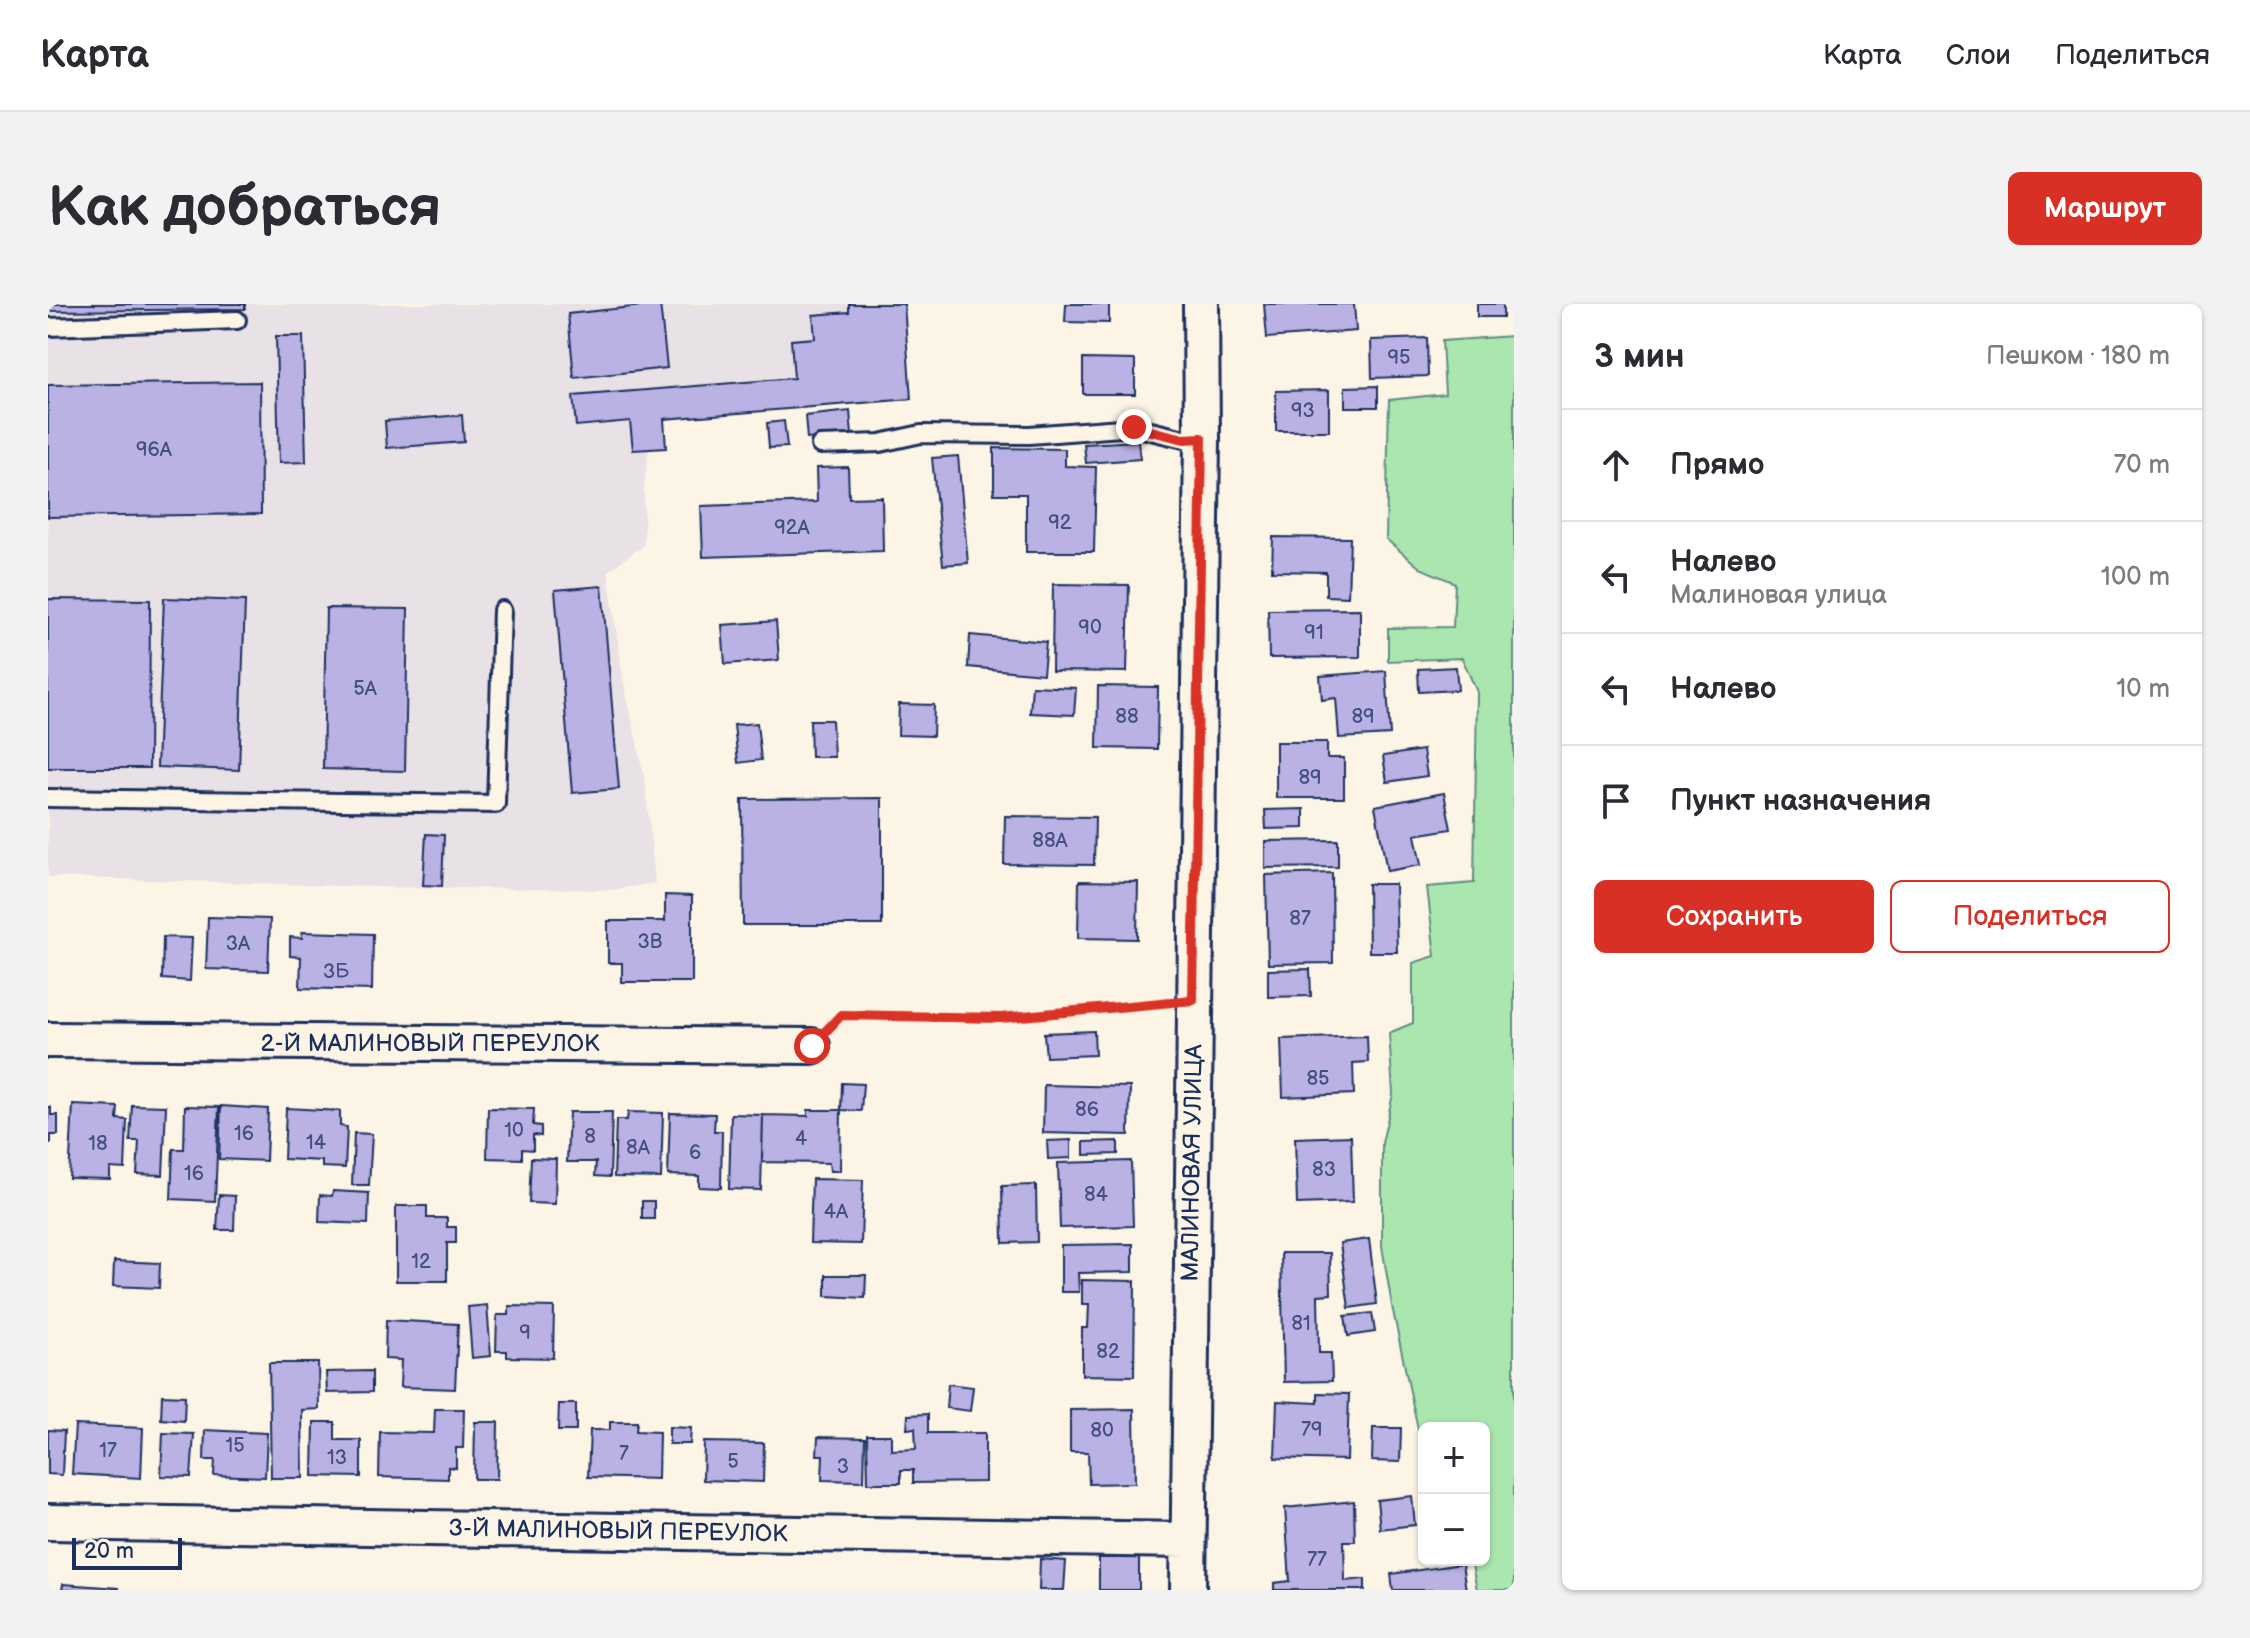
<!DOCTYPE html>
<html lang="ru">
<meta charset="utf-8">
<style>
:root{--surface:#fff;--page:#f2f2f3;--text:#2b2b33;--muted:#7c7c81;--line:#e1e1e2;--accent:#d93025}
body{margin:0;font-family:"Balsamiq Sans",sans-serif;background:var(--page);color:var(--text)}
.controls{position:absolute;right:24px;bottom:24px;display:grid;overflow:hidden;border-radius:12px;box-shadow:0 2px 6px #0004}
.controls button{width:72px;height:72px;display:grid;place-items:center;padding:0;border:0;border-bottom:2px solid var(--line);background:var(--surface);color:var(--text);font:40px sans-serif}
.scale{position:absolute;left:24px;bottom:20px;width:110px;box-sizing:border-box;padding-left:8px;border:4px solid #1b2f5e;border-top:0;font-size:22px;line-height:28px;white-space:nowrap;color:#1b2f5e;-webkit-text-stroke:6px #fcf5e5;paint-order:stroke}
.stop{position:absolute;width:24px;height:24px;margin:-18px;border:6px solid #d93025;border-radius:50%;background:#fff}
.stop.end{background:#d93025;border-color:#fff;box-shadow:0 2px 8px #0008}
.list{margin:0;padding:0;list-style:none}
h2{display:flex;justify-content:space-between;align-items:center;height:104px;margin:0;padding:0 32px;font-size:34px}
h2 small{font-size:26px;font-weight:400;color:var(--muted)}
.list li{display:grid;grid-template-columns:52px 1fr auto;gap:24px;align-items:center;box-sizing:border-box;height:112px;padding:0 32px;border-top:2px solid var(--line)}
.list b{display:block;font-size:30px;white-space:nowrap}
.list p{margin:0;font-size:26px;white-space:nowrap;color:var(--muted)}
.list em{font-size:26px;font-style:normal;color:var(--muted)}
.actions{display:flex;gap:16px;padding:24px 32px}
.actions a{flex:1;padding:18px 0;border:2px solid var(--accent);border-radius:12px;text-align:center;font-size:28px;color:var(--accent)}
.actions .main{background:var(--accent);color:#fff}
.icon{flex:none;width:44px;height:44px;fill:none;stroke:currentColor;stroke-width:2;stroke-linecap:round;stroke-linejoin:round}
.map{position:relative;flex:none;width:1466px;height:1286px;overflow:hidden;border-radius:12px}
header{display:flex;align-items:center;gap:48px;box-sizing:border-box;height:112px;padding:0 40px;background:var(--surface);border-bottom:2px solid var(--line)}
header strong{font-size:38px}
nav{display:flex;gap:44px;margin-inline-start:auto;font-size:28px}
.intro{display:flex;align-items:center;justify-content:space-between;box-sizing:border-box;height:192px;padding:0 48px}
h1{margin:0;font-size:56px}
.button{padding:20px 36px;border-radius:12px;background:var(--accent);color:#fff;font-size:28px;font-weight:700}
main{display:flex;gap:48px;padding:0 48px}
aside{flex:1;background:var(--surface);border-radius:12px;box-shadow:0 2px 6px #0004}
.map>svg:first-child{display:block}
.built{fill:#e8e1e5}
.green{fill:#aae7ae;stroke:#628b86;stroke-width:2}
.building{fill:#bab2e4;stroke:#1b2f5e;stroke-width:2}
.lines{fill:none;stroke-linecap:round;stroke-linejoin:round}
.service-casing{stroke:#1b2f5e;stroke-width:22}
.minor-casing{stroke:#1b2f5e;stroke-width:40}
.path{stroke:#1b2f5e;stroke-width:5;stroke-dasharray:6 6;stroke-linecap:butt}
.service{stroke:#fcf5e5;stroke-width:16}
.minor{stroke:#fcf5e5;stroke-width:34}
.route{stroke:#d93025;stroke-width:10}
.labels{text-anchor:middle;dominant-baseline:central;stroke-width:6;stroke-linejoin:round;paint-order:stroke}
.number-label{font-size:20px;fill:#435080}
.street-label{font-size:24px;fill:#1b2f5e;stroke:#fcf5e5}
</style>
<header>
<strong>Карта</strong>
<nav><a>Карта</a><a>Слои</a><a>Поделиться</a></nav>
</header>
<div class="intro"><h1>Как добраться</h1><a class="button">Маршрут</a></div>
<main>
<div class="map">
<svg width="1466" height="1286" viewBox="0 0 1466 1286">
<rect width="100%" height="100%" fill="#fcf5e5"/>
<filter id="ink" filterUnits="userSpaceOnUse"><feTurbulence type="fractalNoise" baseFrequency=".0125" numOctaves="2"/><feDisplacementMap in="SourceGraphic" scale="16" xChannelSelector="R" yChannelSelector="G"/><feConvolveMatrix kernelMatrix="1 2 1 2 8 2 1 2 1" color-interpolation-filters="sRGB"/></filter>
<g filter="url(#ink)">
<path class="built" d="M0,0h850l6,65 -250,40 -10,78v58l-36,26 15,107 22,102 10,103 -43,7 -233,-3 -331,-10z"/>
<path class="green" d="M1466,5v1281h-37l-6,-30h13v-132h-60v30l-32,-152 -10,-60v-103l11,-49 -4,-61 24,-10v-60l22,-7 -8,-69 47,-4 3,-191 -15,-34 -74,3v-33l65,-1 2,-44 -35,-15 -34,-29 3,-139 56,-6 -3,-53 70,-5z"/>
<path class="building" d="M0,0h197v5l-197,2z
M612,0l7,64 -93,10 -6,-64z
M801,0h55l7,95 -247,20 2,29 -33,2 -3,-29 -54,5 -3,-30 221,-18 -3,-38 24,-2 -2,-23 36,-3z
M1018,0h43v19l-44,-1z
M1216,0h90l2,27 -89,7z
M1429,0h26v13h-26z
M228,32h27l3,126 -27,1z
M1379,34l1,38 -56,2 -1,-38z
M1035,55l52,1v34h-52z
M212,78l1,132 -213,3v-132z
M1330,82v21h-33v-20z
M1281,86v41h-53v-40z
M802,107l2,24 -45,4 -2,-23z
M414,111l2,27 -77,6 -2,-27z
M736,117l3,26 -18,1 -2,-25z
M1090,137l2,18 -54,4 -2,-19z
M946,144l71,1v17l31,1 -2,85h-68v-58h-32z
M910,152l10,107 -25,2 -11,-107z
M800,163l1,31 33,-1 1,54 -180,6 -2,-51 116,-4 -1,-34z
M1225,233l77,1 -2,59 -22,-1v-24l-54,-1z
M1005,280l76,1 -2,87 -75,-1z
M554,282l17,203 -47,4 -17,-203z
M116,294l81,3 -6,169 -82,-3z
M0,295l102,1 -1,168h-101z
M278,304l82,1 -3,162 -82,-2z
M1312,305v48l-91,1 -1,-48z
M728,317l3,39 -54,4 -3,-39z
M922,331l76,7 -3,32 -75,-7z
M1408,363l2,23 -39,2 -1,-23z
M1338,367l4,64 -51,3 -3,-40 -14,2 -2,-24z
M984,382l44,2 -2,27 -44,-2z
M1050,382l60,1 -1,62 -60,-1z
M851,400l35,1 -1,31 -35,-1z
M762,416h22l2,37h-23z
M709,419l4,37 -23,3 -4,-38z
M1228,438h51v16h17v40h-68z
M1375,446l4,26 -40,6 -4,-26z
M1396,489l7,36 -36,6 6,30 -34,6 -12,-65z
M834,494v127h-139l-1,-126z
M1256,505v19l-38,1 -1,-19z
M957,512l90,1 -1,48 -90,-1z
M378,530l18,1 -2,51 -19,-1z
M1290,536v27l-73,1v-27z
M1284,569l1,90 -65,1 -2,-89z
M1031,577l59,1 -1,57 -59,-1z
M1320,580h27l2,68h-28z
M617,591l27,1v86h-70v-19h-14v-42h57z
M160,613l62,2 -2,52 -62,-2z
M254,628l71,2 -1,56 -72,-2 1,-31 -11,-1v-19l12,1z
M115,633l29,1 -2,43 -28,-2z
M1262,665l1,27 -43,1v-27z
M1046,727l1,24 -49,2 -2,-24z
M1319,732l1,26 -15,1 1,31 -71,3 -2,-58z
M794,779l21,1 -2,27 -20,-1z
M996,781l86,2 -1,48 -86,-2z
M25,801l45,2 -1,12 10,1 -2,49 -15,-1v11l-41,-1z
M84,801l34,1 -3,69 -26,-1 2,-33h-9z
M137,802l34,1 -4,94 -44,-2 2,-50h11z
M173,802l47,3 -2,52 -47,-2z
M0,803h3v8h7v20h-7v8h-3z
M238,804l54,3v15l7,1 -2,41 -23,-1v-6l-38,-2z
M440,804l46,1 -1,16 8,1v10l-8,-1v15l-11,-1v10l-35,-1z
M760,806h33l-1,61h-10l-1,-8 -67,-1 1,-47 45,1z
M521,808h43l-2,65 -15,-1 1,-14h-29z
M580,808l35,1 -2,65 -47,-1 2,-57h11z
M622,809l45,1 -1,17h8l-1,57 -22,-1v-11l-31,-1z
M683,810l32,1 -2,75 -32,-1z
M306,829l18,1 -3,51h-17z
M1303,832l2,66 -56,2 -2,-66z
M1023,836v18l-23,1 -1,-18z
M1070,837v13l-34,1v-13z
M483,854l25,1 -1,45 -26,-1z
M1083,857l2,65 -73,2 -2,-65z
M764,875l51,1 -2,64 -51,-1z
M988,881l1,57 -34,1 -1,-57z
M285,887l36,2 -1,31 -49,-2 1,-27 12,1z
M171,891l16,1 -1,34h-17z
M594,897h12v18h-12z
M348,902h31v12h20v9h9v16h-9v38h-51z
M1321,935l8,65 -28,4 -9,-65z
M1085,940v28l-55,1 1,19h-18v-47z
M1233,949h49l1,41 -13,1 1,58h12l1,28 -48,1z
M66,957l46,2 -1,25 -46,-2z
M778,971h40l-1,23 -39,-2z
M1034,976l53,1 -1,95 -52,-1v-47h6l1,-24h-7z
M439,1001l4,51 -19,2 -4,-51z
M461,1002l45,1 -1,51 -46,-1v-6h-11l1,-36h12z
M1324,1009l3,19 -27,4 -3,-20z
M338,1016l72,4 -3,65 -55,-2 1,-27 -16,-1z
M221,1059h49l1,46 -17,1 1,68h-32z
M324,1067v21l-45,1 -1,-21z
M900,1080l25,3 -3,24 -24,-3z
M1270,1089l31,1 -2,66 -72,-2 2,-57 41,2z
M114,1091l23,1 -1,25 -23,-2z
M511,1100h17v27h-18z
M387,1105h29l-1,39h-7v20l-8,-1v12l-69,-2 1,-45 54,1z
M1086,1105l1,74 -46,1 -1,-32h-18v-42z
M880,1110v19h57v49l-72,1v-13h-12v13h-33l-1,-48h24v15l25,-1 -1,-21 -8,1 1,-14z
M266,1118h21v18h26v37l-48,-1z
M427,1118h23l-1,57h-23z
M562,1118h27l-1,9 23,1 -1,47 -70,-2 2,-47h20z
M27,1121l68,3 -2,50 -69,-4z
M621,1123l22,1 -1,16h-21z
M1325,1124h28l-1,34 -28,-1z
M0,1126l16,1 -2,44 -14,-1z
M157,1126l62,3 -2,44 -51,-2 1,-15h-11z
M115,1129l31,1 -3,43 -30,-1z
M770,1133l47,1 -1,43 -42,-1 1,-25h-6z
M656,1138l60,1 -1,39 -60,-2z
M1364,1192l3,29 -35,4 -3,-29z
M1306,1197l1,40h-11l1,40 20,-2v11h-91v-7l16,-2 -5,-73z
M1051,1254h40v32h-40z
M992,1255l26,2 -2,29h-25z
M1414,1260l4,26h-73l-2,-16z
M15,1280l55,4v2h-56z"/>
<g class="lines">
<g class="service-casing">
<path id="service" d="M0,23l189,-7
M772,141l60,-2 41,-9 108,1 105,-8 50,12 18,-1
M0,494l448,6 6,-194"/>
</g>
<g class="minor-casing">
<path id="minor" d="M0,736l764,6
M0,1218l1140,18
M1140,1286l14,-1152 -1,-134"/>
</g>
<path class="path" d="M786,719l7,-8 160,3 159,-15"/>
<use href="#service" class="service"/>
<use href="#minor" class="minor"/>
</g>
</g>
<g class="lines" filter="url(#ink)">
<path class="route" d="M764,742l29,-31 160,3 192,-18 9,-562 -18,1 -50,-12"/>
</g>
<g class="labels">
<g class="number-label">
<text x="1351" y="54">95</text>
<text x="1255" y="107">93</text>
<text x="106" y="146">96А</text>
<text x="1012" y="219">92</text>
<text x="744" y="224">92А</text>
<text x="1042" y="324">90</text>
<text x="1266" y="329">91</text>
<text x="317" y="385">5А</text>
<text x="1079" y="413">88</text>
<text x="1315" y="413">89</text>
<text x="1262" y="474">89</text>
<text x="1002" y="537">88А</text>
<text x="1252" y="615">87</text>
<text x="602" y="638">3В</text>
<text x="190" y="640">3А</text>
<text x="288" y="668">3Б</text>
<text x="1270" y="775">85</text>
<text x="1039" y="806">86</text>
<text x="466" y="827">10</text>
<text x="196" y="830">16</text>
<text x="542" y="833">8</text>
<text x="753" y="835">4</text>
<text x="268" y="839">14</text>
<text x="50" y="840">18</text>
<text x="590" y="844">8А</text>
<text x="647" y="849">6</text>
<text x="1276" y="866">83</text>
<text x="146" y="870">16</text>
<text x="1048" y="891">84</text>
<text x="788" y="908">4А</text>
<text x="373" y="958">12</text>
<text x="1253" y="1020">81</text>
<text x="477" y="1029">9</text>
<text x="1060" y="1048">82</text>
<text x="1264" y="1126">79</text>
<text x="1054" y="1127">80</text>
<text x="187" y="1142">15</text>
<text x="60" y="1147">17</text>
<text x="576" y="1150">7</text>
<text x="289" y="1154">13</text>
<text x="685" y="1158">5</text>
<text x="795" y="1163">3</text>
<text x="1269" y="1256">77</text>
</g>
<g class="street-label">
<text x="382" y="739">2-Й МАЛИНОВЫЙ ПЕРЕУЛОК</text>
<text transform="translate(1144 859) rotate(-89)">МАЛИНОВАЯ УЛИЦА</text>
<text transform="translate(570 1227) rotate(1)">3-Й МАЛИНОВЫЙ ПЕРЕУЛОК</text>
</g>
</g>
</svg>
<div class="controls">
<button>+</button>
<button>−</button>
</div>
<div class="scale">20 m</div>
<div class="stop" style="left:764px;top:742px"></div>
<div class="stop end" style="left:1086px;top:123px"></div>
</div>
<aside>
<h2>3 мин<small>Пешком · 180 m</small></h2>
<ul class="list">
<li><svg class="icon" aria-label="ahead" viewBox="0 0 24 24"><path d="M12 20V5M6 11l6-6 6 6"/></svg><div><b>Прямо</b></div><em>70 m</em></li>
<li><svg class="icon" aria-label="left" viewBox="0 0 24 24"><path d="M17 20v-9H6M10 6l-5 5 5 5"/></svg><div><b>Налево</b><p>Малиновая улица</p></div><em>100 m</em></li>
<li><svg class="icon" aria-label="left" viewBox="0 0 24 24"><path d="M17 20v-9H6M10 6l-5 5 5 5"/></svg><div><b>Налево</b></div><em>10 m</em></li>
<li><svg class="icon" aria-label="arrive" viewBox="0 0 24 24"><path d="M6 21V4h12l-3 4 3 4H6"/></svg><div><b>Пункт назначения</b></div></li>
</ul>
<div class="actions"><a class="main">Сохранить</a><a>Поделиться</a></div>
</aside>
</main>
